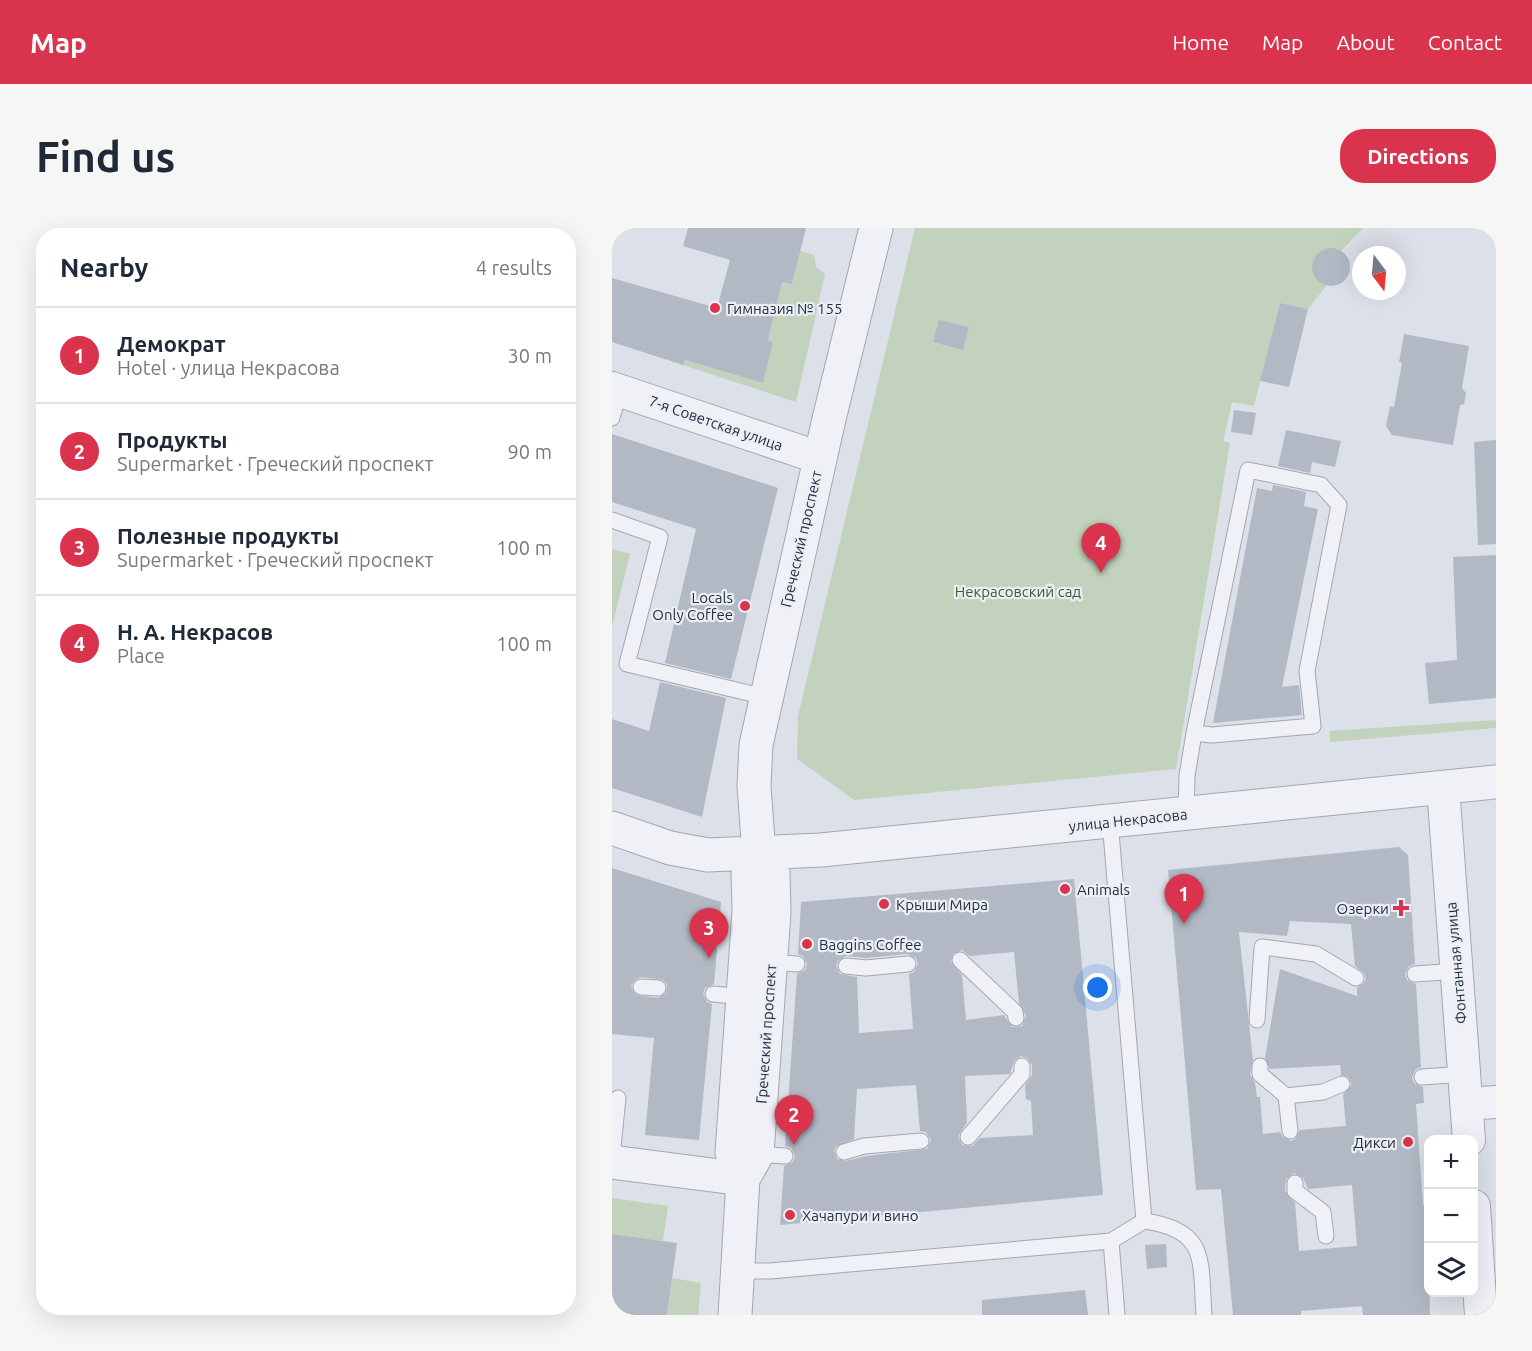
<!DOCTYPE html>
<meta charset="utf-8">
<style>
:root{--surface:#fff;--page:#f6f6f7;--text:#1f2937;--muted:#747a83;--line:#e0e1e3;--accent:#da334d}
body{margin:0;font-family:Ubuntu,sans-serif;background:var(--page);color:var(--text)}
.controls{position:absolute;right:18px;bottom:18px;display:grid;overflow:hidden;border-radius:12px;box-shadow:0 6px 24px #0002}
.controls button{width:54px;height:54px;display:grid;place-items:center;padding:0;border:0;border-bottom:2px solid var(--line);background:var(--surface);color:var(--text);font:30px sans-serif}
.compass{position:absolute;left:740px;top:18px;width:54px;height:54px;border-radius:50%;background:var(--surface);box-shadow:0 6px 24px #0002;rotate:164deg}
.you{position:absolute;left:486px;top:760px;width:21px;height:21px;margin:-15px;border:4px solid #fff;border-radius:50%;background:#1a73e8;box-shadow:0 0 0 9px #1a73e833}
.badge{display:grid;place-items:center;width:39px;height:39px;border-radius:50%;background:var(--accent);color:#fff;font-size:20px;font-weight:700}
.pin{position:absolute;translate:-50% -50px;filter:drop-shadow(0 2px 3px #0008)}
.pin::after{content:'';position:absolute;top:32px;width:21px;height:18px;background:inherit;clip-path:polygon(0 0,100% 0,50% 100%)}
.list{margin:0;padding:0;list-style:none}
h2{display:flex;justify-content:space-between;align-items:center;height:78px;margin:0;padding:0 24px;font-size:26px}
h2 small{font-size:20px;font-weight:400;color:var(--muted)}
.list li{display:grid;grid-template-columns:39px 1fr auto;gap:18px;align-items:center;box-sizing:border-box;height:96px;padding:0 24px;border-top:2px solid var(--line)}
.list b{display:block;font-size:22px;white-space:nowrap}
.list p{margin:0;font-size:20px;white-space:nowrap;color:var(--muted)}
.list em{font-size:20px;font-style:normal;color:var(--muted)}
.icon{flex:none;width:33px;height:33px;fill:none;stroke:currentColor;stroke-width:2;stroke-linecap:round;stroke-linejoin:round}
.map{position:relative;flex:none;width:884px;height:1087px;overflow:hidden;border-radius:24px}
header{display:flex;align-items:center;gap:36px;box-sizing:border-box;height:84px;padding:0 30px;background:var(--accent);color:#fff}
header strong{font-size:28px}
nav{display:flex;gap:33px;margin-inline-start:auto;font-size:21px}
.intro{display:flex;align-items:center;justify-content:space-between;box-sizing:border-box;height:144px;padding:0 36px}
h1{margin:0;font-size:42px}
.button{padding:15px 27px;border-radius:24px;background:var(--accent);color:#fff;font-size:21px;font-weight:700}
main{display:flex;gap:36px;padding:0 36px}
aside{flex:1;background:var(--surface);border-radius:24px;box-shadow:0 6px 24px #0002}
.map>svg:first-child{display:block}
.green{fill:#c2d2bc}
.building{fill:#b2b9c5;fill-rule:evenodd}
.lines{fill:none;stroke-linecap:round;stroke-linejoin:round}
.service-casing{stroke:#a1a7b2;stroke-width:17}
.minor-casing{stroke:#a1a7b2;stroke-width:34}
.tertiary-casing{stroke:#a1a7b2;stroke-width:35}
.service{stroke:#eff1f6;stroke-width:15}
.minor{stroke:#eff1f6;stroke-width:32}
.tertiary{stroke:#eff1f6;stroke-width:33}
.poi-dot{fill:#da334d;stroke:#ebeff5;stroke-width:2}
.labels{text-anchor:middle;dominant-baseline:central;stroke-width:4.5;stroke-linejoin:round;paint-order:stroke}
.poi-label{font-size:15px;fill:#242e3f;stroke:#ebeff5;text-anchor:start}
.street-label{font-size:15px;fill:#242e3f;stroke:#ebeff5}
.park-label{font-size:15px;fill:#395c30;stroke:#ebeff5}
</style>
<header>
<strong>Map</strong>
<nav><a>Home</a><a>Map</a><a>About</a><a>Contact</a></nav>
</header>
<div class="intro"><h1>Find us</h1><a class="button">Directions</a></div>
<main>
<aside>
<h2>Nearby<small>4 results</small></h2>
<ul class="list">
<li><span class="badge">1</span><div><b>Демократ</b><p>Hotel · улица Некрасова</p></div><em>30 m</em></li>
<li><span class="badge">2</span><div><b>Продукты</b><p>Supermarket · Греческий проспект</p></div><em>90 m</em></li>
<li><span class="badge">3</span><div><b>Полезные продукты</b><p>Supermarket · Греческий проспект</p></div><em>100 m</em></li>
<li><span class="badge">4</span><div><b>Н. А. Некрасов</b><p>Place</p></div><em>100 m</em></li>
</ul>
</aside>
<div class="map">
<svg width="884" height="1087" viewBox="0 0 884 1087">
<rect width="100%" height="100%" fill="#dce0e8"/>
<path class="green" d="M303,0h448l-22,23 -12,-3 -15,9 -1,17 13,12 -18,23 -28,-6 -26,103 -22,-4 -9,39 7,2 -54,326 -322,31 -57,-41 1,-43z
M188,23l14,4 2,12 9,7 -29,128 -113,-37 2,-5 78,23 10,-41 -5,-2 14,-58 10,2z
M0,321l18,5 -18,73z
M884,492v8l-166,14v-11z
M0,970l56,8 -5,35 -51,-7z
M60,1050l29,5 -3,32h-31z"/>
<path class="building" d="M76,0h118l-14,56 -10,-2 -14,58 5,2 -10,41 -78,-23 -2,5 -71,-23v-64l105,30 13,-48 -47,-14z
M700 39a19 19 0 1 1 38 0a19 19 0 1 1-38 0Z
M668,75l28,6 -19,78 -29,-6z
M327,92l30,7 -6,23 -30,-8z
M792,106l65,12 -7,42 4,5 -2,11 -4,1 -7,40 -61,-10 -6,-9 4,-20 4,1 8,-44 -3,-1z
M622,182l22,3 -4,22 -21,-3z
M674,202l55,11 -6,26 -23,-5 -2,11 -32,-7z
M0,206l166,54 -47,191 -66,-16 31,-134 -84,-27z
M884,212v104l-18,1 -4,-103z
M661,257l33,7 -2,14 14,3 -36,178 17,-2 3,30 -89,8 44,-235 15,3z
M884,327v143l-67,6 -4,-41 32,-3 -4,-103z
M48,454l66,16 -24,119 -90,-29v-69l37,12z
M787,619l9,8 7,109 -6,2 -4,8 2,6 9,4 5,83 -5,2 -4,8 2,6 9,4 1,16 -8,1 7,101h5l2,110h-67l-1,-9 -61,5v4h-68l-12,-126 -25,1 -28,-320zM678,693l61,3 4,42 9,7 2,5 -2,5 -7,5v8l-77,-27 -15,89 5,11 70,-4 1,10 7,2 4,8 -9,9 3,32 -46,4 -4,8 -5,3 -8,-4 -3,-5 -17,2 -3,-37h-3l-2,-14 -5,-9 3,-14 -14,-128 48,4zM682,945l9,5 5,11 44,-4 5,61 -58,5 -4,-48 -10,-12 1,-12z
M0,640l109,34 -7,82 -9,4 -2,6 4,8 5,2 -13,136 -54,-5 9,-97 -42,-4zM30,749l21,3 4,4 -1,9 -8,5 -22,-3 -5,-9 5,-7z
M462,651l29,316 -323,30 4,-59 9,-4 2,-6 -4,-8 -6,-2 12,-172 8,-4 2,-6 -4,-8 -5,-2 3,-52zM350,722l8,6 44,-4 5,51 7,13 -4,10 -10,1 -8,-12 -38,5 -4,-45 -11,-13 2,-8zM295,726l9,4 2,6 -4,8 -5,2 4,55 -54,4 -2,-56 -17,-3 -4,-8 2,-5 8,-5 20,2zM409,828l6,2 5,7v10l-7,10 1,14 5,2 2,34 -53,3 -8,8 -10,-1 -4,-9 9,-13 -2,-47 45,-2 4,-13zM304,857l4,46 6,1 5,8 -4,9 -61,7 -20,5 -9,-2 -3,-9 3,-4 17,-7 3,-50z
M0,1006l65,9 -10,72h-55z
M554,1016l1,23 -20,2 -2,-24z
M473,1062l3,25h-106v-15z"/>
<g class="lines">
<g class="service-casing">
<path id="service" d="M0,190l8,-28
M0,292l48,17 -33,127 138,33
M574,586l1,-38 7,-43 54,-263 73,15 18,20 -32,166 6,55 -101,9 -18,-2
M348,732l55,52 1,6
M159,734l26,2
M234,738l20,2 42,-4
M803,746l42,-3
M29,759l17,1
M101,766l30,3
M645,792l5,-73 54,7 40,24
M648,838v8l26,22 4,35
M810,849l43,-3
M674,868l37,-4 19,-8
M356,909l54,-63v-8
M232,924l20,-6 57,-5
M145,926l28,2
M0,929l6,-59
M683,955v8l28,21 3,24
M532,993c65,9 56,40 60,94
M499,1013l6,74
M126,1043h32l341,-30 33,-20 -34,-400"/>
</g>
<g class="minor-casing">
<path id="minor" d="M0,160l208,70
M831,559l26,353
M855,876l29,-2
M862,978l7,109"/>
</g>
<g class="tertiary-casing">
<path id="tertiary" d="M0,600l58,20 38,7 113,-5 675,-68
M0,934l131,17
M131,951l-11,-26 17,-242 -1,-40 11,-17
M123,1087l8,-136 14,-25 17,-241 -1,-41 -14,-18 -5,-68 2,-41 73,-326 47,-191"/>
</g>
<use href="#service" class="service"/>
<use href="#minor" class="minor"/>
<use href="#tertiary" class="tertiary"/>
</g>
<g class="poi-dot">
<circle cx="103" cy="80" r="6"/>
<circle cx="133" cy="378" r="6"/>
<circle cx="453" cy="661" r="6"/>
<circle cx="272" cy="676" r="6"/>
<path d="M786 671h6v6h6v6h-6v6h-6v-6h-6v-6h6z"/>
<circle cx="195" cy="716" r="6"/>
<circle cx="796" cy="914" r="6"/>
<circle cx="178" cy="987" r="6"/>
</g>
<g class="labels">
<g class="poi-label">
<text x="115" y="80">Гимназия № 155</text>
<text x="121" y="369" text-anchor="end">Locals<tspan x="121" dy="17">Only Coffee</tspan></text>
<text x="465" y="661">Animals</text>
<text x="284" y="676">Крыши Мира</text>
<text x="777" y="680" text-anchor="end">Озерки</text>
<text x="207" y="716">Baggins Coffee</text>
<text x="784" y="914" text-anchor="end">Дикси</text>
<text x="190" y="987">Хачапури и вино</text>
</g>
<g class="street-label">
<text transform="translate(104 195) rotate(19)">7-я Советская улица</text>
<text transform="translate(189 311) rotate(-77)">Греческий проспект</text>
<text transform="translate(516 592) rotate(-6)">улица Некрасова</text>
<text transform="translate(844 735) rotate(-95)">Фонтанная улица</text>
<text transform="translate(154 806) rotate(-86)">Греческий проспект</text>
</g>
<g class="park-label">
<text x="406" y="363">Некрасовский сад</text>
</g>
</g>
</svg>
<div class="controls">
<button>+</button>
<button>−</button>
<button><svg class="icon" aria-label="layers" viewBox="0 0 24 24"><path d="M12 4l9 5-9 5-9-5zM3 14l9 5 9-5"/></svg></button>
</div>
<svg class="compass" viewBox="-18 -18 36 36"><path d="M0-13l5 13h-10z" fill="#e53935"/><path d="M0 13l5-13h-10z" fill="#747a83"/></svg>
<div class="you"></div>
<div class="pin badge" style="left:572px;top:696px">1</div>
<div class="pin badge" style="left:182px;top:917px">2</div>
<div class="pin badge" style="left:97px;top:730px">3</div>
<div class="pin badge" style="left:489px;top:345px">4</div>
</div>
</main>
